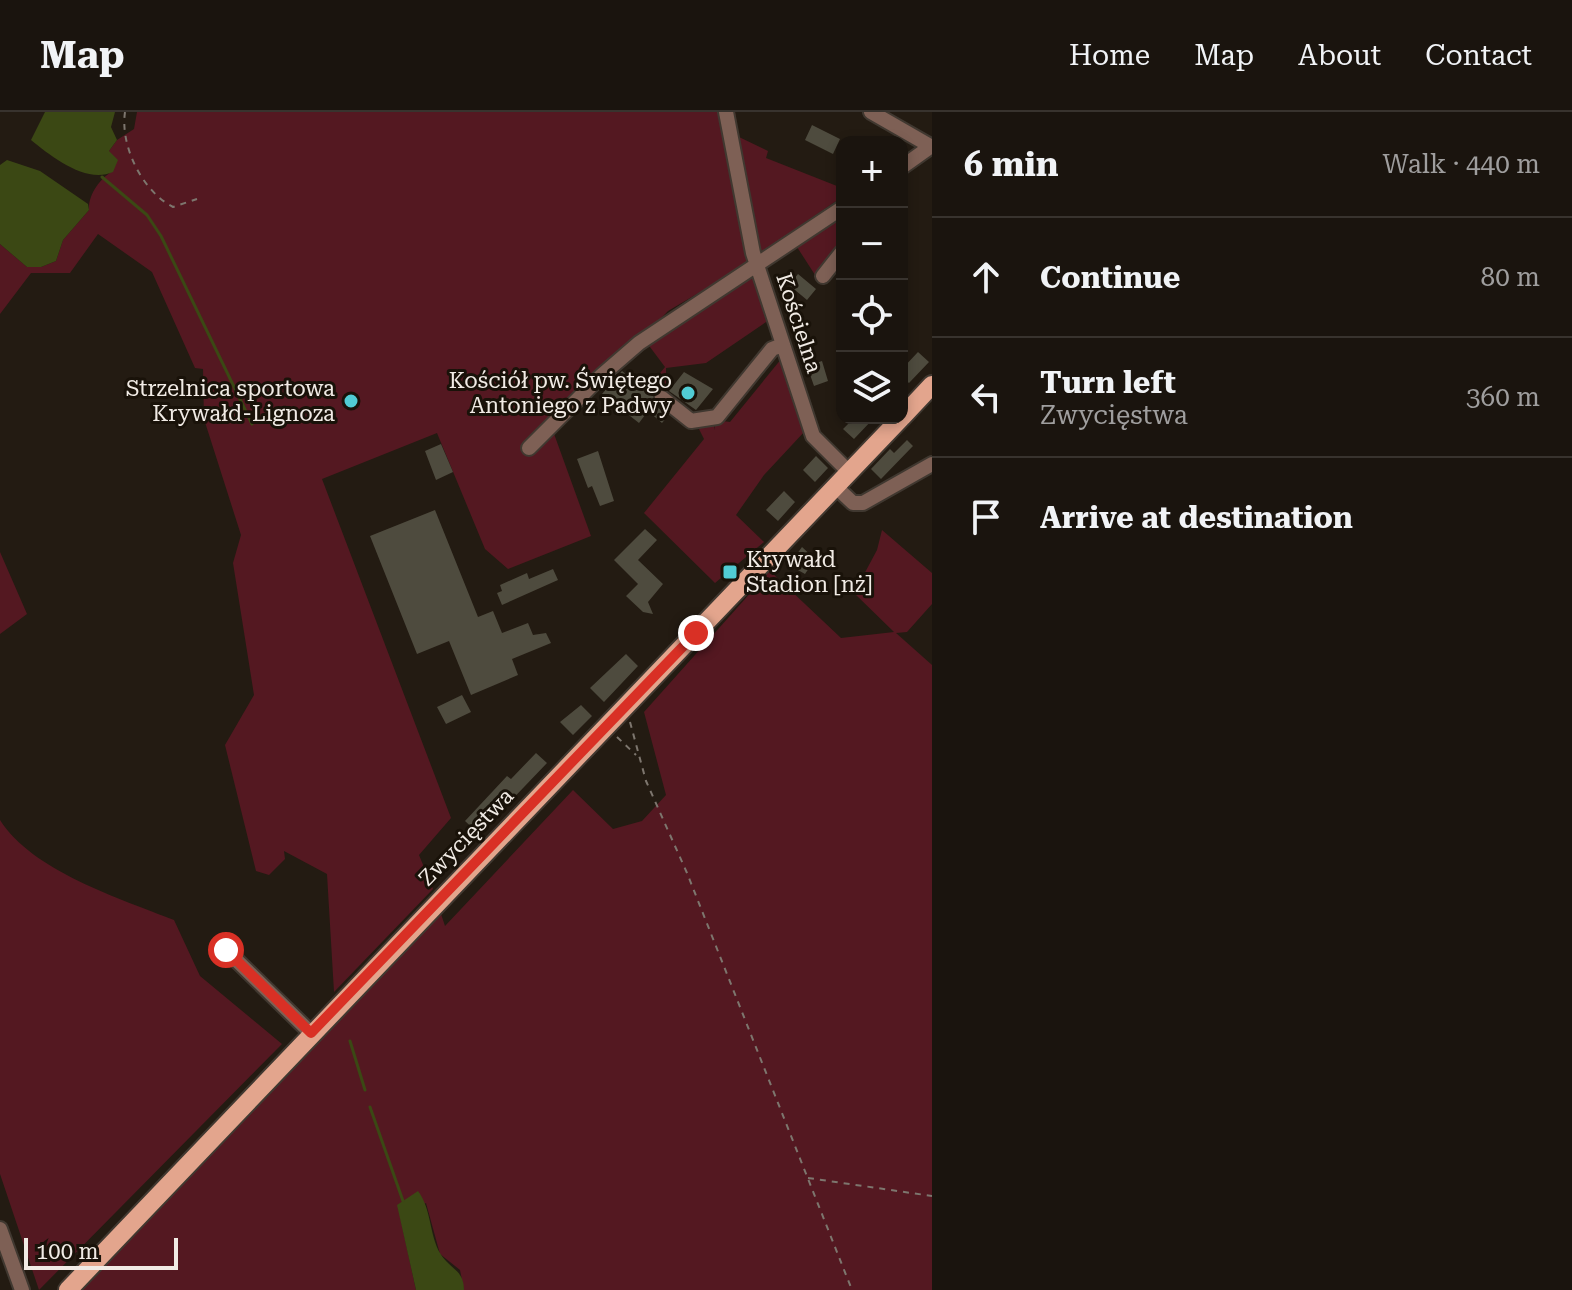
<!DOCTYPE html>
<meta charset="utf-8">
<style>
:root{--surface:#1a140e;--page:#231d17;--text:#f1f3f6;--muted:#9f9e9e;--line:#38332e}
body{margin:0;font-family:"Roboto Serif",serif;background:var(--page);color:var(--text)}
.controls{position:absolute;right:24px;top:24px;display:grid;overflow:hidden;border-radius:16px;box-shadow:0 4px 12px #0003}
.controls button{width:72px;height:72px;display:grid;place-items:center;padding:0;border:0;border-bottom:2px solid var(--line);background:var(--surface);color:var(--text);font:40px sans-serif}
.scale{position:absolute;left:24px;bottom:20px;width:154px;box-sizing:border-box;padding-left:8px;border:4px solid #f1ebe5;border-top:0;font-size:22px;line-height:28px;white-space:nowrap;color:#f1ebe5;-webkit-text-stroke:6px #191209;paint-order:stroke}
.stop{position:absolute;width:24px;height:24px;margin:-18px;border:6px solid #d93025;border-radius:50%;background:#fff}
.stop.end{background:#d93025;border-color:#fff;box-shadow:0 2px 8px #0008}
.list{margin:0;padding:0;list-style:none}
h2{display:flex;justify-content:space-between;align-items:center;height:104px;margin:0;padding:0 32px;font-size:34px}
h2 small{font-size:26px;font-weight:400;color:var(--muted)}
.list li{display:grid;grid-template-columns:52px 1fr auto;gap:24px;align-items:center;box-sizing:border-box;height:120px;padding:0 32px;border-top:2px solid var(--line)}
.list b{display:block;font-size:30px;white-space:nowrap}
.list p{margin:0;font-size:26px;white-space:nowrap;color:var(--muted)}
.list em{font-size:26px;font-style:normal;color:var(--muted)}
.icon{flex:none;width:44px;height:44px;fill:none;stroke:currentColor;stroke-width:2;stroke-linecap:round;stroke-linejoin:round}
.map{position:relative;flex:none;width:932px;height:1178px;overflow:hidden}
header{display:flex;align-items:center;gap:48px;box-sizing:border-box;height:112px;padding:0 40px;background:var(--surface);border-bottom:2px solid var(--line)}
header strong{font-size:38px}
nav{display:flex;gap:44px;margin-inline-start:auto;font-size:28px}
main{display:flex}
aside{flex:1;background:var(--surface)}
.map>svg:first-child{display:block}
.green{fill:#541821}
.water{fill:#3b4814}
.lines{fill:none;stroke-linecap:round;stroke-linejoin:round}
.stream{stroke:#3b4814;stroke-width:3}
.building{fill:#4e4b3e}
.minor-casing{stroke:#403830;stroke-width:18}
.major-casing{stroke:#403830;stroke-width:22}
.path{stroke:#7d766e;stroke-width:2;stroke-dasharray:6 6;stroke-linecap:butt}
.minor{stroke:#7e6055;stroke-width:14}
.major{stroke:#e3a58d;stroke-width:18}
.route{stroke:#d93025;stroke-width:10}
.poi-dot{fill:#51ccd4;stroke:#191209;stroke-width:3}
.labels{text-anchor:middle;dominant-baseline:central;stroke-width:6;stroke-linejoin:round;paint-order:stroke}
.street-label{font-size:22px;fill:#f1ebe5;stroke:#191209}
.poi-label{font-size:22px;fill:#f1ebe5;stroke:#191209;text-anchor:end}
</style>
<header>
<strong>Map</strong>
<nav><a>Home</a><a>Map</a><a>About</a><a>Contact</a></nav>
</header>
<main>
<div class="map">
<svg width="932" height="1178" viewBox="0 0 932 1178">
<rect width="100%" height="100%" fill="#231b12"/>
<path class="green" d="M137,0h586l28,150 -83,49 -115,120 38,105 -83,33 -23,-20 -48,-116 -115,46 129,339 -32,37 14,34 -99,103 -7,-118 -43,-23 1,8 -16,16 -13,-4 -31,-126 29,-50 -21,-132 8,-28 -37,-116 -1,-50 -8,-1 -43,-96 -54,-38 -28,39h-39l-31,41v-70l27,23h14l15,-6 7,-21 26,-30c-1,-15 11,-32 24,-39l-4,-20 8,-11 17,-11z
M730,0h5l4,25 29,14 -2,7 76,30v9l-79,54 -6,-3z
M842,103v33l-25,30 -20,-31z
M750,164l6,4 13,40 -63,43 -40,5v10l6,5 -13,16 -12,-10 18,-22 -18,-24z
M782,246l23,73 -41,44 -28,40 28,27 -49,41 -71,-70 60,-74 -6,-12 15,-7 2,10v-10l15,2z
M882,418l50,43v31l-25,28 -11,1 36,32v625h-468l-4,-20 -20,-16 -14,-51 -26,13 16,74h-338l361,-382 6,18 128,-136 40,39 29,-8 24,-26 -22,-83 126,-141 71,67 53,-6 -40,-39 23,-43z
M0,440l27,62 -27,20z
M0,708c32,51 121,79 174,100l26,56 82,68 -243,246 -39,-116z"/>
<path class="water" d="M45,0h70l-4,15 6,13 -8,11 9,9 -5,12c-27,12 -61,-15 -82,-32z
M7,48l33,11 48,33 1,6 -26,30 -7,21 -15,6h-14l-27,-23v-79z
M418,1079c14,19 11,43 22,62 9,16 24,16 24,37h-48l-19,-85z"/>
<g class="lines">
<path class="stream" d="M102,65l45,38 14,21 91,188
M350,929l15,49
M370,995l33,94"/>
</g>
<path class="building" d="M812,13l28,14 -7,15 -28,-14z
M798,162l18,15 -9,11 -18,-15z
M918,240l11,10 -20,21 -7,-6v-8z
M822,249l6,20 -14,5 -7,-20z
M622,259l31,24 2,10 13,11 -6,7 -14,-12 -9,12 -37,-29z
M684,260l29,17 -17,21 -27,-19z
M854,306h20l-20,21 -11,-10z
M907,328l6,6 -32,33 -10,-10 19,-20 4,4z
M441,332l12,28 -17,8 -11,-29z
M598,339l16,50 -14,5 -8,-20 -4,2 -11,-29z
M816,344l12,12 -13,14 -12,-12z
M784,379l11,11 -17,19 -12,-11z
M435,398l43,107 15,-6 9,22 26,-10 5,12 13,-2 5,10 -39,16 6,16 -47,20 -22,-54 -32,13 -47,-118z
M645,417l12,11 -19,20 25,24 -15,18 5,12 -10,-2 -17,-16 12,-12 -24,-24z
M802,435l13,12 -10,15 -16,-9z
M553,457l5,11 -56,25 -5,-12 5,-2 -2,-6 27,-12 2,6z
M626,542l12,12 -34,36 -14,-14z
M462,583l9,17 -25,12 -9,-17z
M581,593l11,11 -19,19 -13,-13z
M536,641l11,10 -68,71 -14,-13 42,-45 4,3z"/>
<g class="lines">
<g class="minor-casing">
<path id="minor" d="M726,0l27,141 60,183 36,36
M871,0l61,35
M902,55l28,-20
M823,164l19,-24
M662,286l29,23 26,-4 55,-68 10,-4
M529,336l73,-73 37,-32 203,-135
M835,374l18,17h10l69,-39
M226,838l85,83
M0,1117l22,61"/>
</g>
<g class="major-casing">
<path id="major" d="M902,305l30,-32
M68,1178l833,-872"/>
</g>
<path class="path" d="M125,0c-5,34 17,79 48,95l24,-8
M630,610l16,59 41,92 165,417
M617,625l19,18
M808,1066l124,18"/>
<use href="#minor" class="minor"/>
<use href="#major" class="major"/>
</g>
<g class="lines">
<path class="route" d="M226,838l85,83 385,-400"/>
</g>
<g class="poi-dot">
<circle cx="688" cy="281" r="8"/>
<circle cx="351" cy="289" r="8"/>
<rect x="722" y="452" width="16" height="16" rx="4"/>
</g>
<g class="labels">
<g class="street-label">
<text transform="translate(799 211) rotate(72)">Kościelna</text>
<text transform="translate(466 725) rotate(-46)">Zwycięstwa</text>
</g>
<g class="poi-label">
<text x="672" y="268">Kościół pw. Świętego<tspan x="672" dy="25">Antoniego z Padwy</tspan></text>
<text x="335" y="276">Strzelnica sportowa<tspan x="335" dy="25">Krywałd-Lignoza</tspan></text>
<text x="746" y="447" text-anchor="start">Krywałd<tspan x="746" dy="25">Stadion [nż]</tspan></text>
</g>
</g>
</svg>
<div class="controls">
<button>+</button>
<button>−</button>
<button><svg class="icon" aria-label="locate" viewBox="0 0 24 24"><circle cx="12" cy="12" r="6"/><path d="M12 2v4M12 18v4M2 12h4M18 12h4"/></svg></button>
<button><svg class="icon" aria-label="layers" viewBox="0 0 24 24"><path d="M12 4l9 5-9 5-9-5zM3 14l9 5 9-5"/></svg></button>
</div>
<div class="scale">100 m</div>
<div class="stop" style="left:226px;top:838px"></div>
<div class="stop end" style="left:696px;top:521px"></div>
</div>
<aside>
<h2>6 min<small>Walk · 440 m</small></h2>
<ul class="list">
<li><svg class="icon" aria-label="ahead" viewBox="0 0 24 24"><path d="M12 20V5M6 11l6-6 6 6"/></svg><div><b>Continue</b></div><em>80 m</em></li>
<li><svg class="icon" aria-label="left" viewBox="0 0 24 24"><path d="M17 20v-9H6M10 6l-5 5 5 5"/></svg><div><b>Turn left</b><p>Zwycięstwa</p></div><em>360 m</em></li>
<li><svg class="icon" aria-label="arrive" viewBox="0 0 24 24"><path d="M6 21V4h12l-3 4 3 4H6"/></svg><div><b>Arrive at destination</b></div></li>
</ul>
</aside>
</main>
